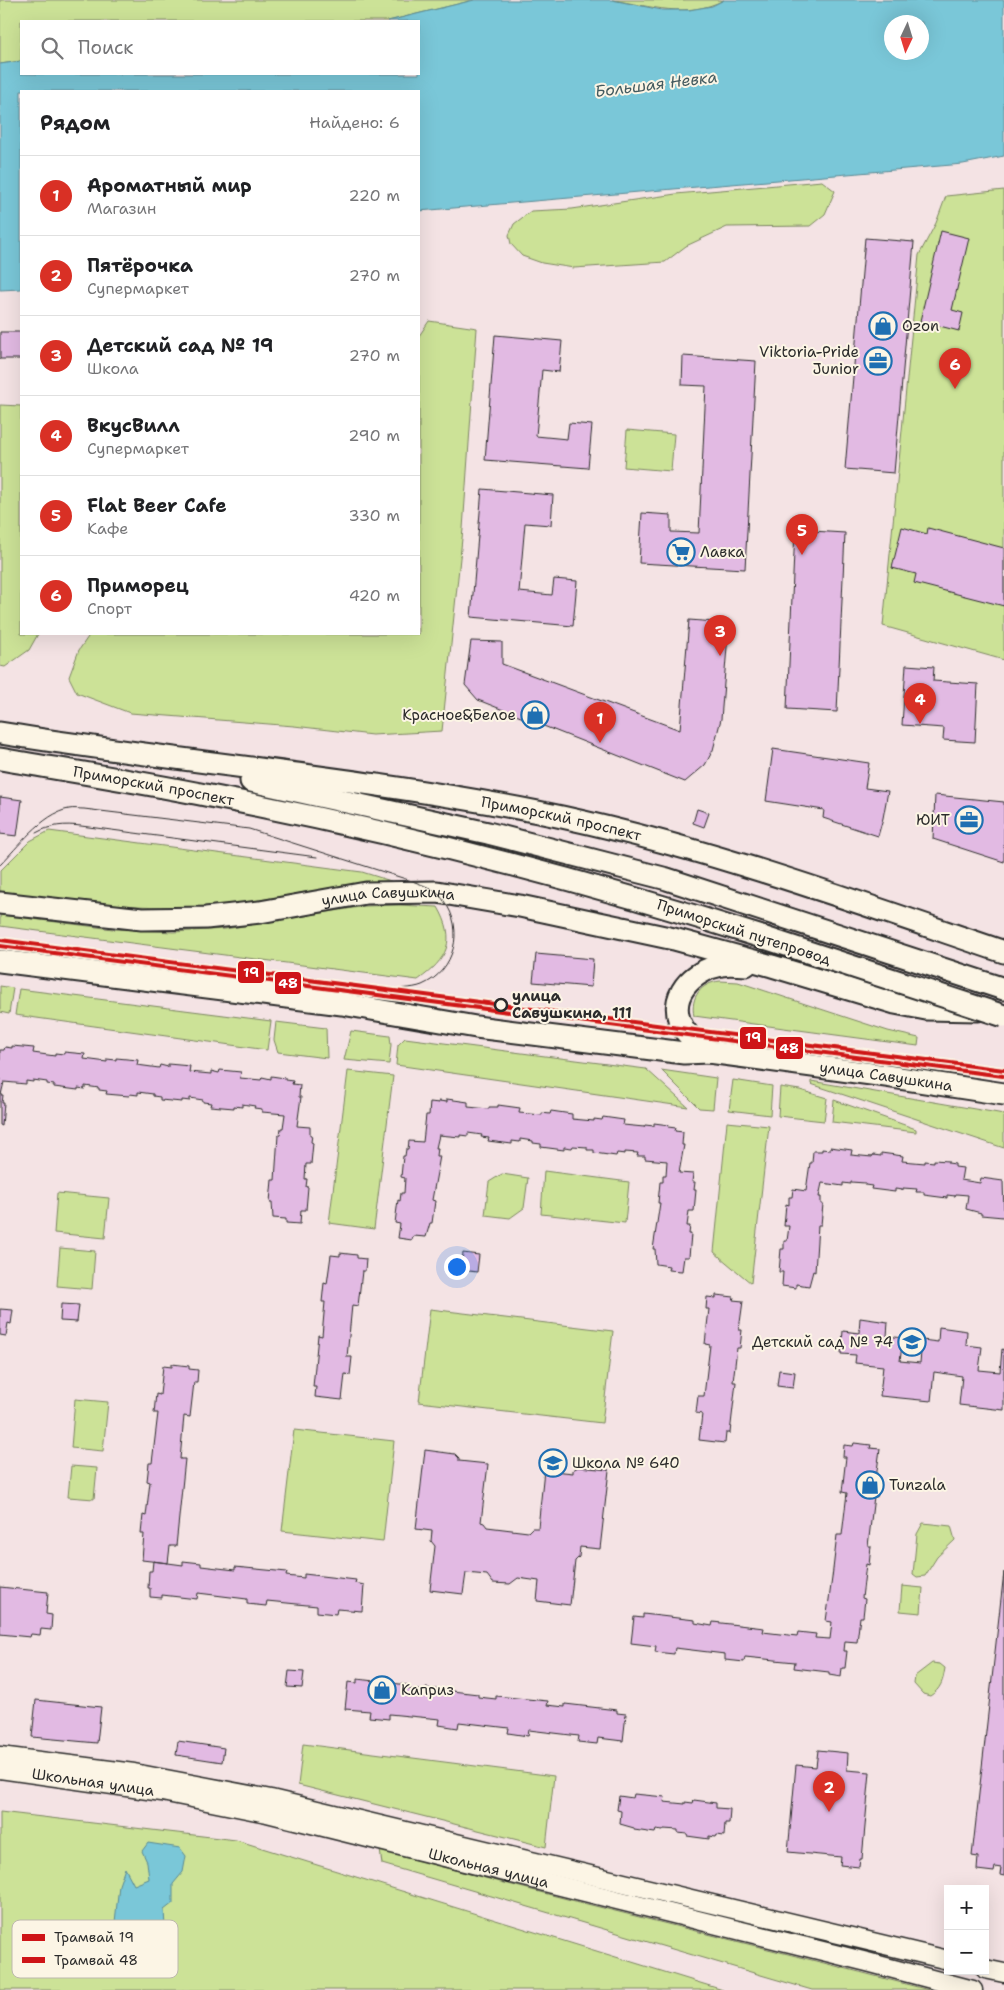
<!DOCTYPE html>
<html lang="ru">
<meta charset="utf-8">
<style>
:root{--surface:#fff;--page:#f6f6f6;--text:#202124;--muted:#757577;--line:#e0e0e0;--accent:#d93025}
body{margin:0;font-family:"Shantell Sans",sans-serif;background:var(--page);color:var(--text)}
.controls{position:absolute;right:15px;bottom:15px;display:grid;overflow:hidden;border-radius:0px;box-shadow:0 5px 20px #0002}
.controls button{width:45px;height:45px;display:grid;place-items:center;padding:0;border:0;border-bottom:1px solid var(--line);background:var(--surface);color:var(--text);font:25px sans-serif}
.compass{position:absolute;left:884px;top:15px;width:45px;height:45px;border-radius:50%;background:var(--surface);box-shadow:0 5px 20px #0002;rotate:184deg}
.you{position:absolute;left:456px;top:1266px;width:18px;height:18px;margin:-12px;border:4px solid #fff;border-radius:50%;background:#1a73e8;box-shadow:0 0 0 8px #1a73e833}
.badge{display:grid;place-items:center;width:32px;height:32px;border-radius:50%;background:var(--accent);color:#fff;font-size:16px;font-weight:700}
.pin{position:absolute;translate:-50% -41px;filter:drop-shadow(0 1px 2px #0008)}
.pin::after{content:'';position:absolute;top:26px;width:18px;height:15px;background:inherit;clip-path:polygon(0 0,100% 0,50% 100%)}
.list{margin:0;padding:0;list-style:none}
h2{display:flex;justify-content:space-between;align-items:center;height:65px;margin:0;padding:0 20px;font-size:21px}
h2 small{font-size:16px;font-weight:400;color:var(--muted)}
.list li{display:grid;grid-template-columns:32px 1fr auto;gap:15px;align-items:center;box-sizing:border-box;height:80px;padding:0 20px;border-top:1px solid var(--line)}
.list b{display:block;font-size:19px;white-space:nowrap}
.list p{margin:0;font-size:16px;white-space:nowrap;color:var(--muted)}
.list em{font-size:16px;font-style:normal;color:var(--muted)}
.icon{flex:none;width:28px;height:28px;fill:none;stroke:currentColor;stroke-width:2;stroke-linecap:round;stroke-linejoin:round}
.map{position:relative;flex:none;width:1004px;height:1990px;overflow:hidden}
.search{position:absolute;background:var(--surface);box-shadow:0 5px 20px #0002;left:20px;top:20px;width:400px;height:55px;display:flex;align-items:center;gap:12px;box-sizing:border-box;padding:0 18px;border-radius:0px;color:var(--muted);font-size:19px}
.panel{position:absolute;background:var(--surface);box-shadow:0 5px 20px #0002;left:20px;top:90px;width:400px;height:545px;border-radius:0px}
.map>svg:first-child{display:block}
.green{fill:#cce297;stroke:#7c8661}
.water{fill:#7ac7d8;stroke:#5a8993;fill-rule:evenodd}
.building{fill:#e2bae3;stroke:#2b2b2b}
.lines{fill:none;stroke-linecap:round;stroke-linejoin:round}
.minor-casing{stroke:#2b2b2b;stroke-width:21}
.major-casing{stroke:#2b2b2b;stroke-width:25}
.minor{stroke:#fcf5e5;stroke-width:18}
.major{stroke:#fcf5e5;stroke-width:21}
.tram{stroke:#2b2b2b;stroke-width:1}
.major-bridge-casing{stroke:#2b2b2b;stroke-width:25;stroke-linecap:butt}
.major-bridge{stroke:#fcf5e5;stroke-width:21}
.tram-1-casing{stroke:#fcf5e5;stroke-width:8}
.tram-2-casing{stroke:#fcf5e5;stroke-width:8}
.tram-1{stroke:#ce1417;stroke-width:4}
.tram-2{stroke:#ce1417;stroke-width:4}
.stop-dot{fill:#fcf5e5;stroke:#2b2b2b;stroke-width:2.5}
.labels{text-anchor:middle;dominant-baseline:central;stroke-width:4;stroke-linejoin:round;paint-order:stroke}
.poi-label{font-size:15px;fill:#2b2b2b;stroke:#fcf5e5;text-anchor:start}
.street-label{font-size:15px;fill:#2b2b2b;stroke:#fcf5e5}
.stop-label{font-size:15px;font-weight:bold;fill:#2b2b2b;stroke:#fcf5e5;text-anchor:start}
.water-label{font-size:16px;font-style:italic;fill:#435a5f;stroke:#fcf5e5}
.key{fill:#fcf5e5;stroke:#bdb8ad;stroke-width:1}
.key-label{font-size:14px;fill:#2b2b2b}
.line-badge{stroke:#fcf5e5;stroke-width:2}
.badge-label{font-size:14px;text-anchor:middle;font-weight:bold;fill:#fff}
</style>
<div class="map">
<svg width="1004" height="1990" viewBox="0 0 1004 1990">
<rect width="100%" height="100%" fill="#f4e3e4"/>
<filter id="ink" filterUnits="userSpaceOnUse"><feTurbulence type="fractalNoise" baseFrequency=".02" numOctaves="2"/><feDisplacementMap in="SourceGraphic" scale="10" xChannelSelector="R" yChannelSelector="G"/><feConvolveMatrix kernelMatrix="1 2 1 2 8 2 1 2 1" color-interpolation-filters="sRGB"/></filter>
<g filter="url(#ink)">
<path class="green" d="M0,0h474l-86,21h-367v40l-21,3z
M612,0h112c-38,19 -73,6 -112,0z
M822,181l13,10 -10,23 -15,12 -83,1 -41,19 -21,16 -91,6 -32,-5 -20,-7 -11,-12 -2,-9 5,-11 17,-13 41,-2 104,-15z
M1004,190v470l-121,-34 36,-371 17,-32 10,-27z
M429,321l48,7 -14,201 -21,202 -70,4 -78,-9 -164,-13 -53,-20 -8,-16 10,-27 11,-16h329v-298z
M0,405l21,1v228h17l-9,16 -24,17 -5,-1z
M627,430l47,4 -3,37 -47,-4z
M49,831l313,41 29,9c-57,3 -112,18 -168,24 -75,7 -149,-5 -223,-13v-21l30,-30z
M399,905l39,2c19,33 10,52 -20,73l-418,-54v-11l113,14 60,3 52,-3 140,-23z
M720,981l18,1 150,49 31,7 -1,8 -224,-30c-4,-19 7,-33 26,-35z
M0,986l13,2 -4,26 -9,-2z
M19,989l252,32 -4,29 -252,-35z
M276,1022l50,6 1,30 -49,-6 -4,-12z
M351,1031l39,5 1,9 -2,19 -45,-4z
M405,1038l241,31 42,38 -292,-42 2,-20z
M661,1070l55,8 -3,31 -14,-1z
M348,1071l45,5 -19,153 -45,-6z
M733,1080l39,6 -2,29 -41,-5z
M811,1081l193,33v34l-193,-64z
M780,1087l20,3 27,8 -3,23 -46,-5z
M834,1100l82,29v3l-84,-10z
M727,1122l42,4 -18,157 -37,-31z
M544,1171l85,11 -4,41 -84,-9z
M502,1174l26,4 -4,30 -14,10 -25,-3 4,-33z
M57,1193l52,5 -4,40 -51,-5z
M60,1248l35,3 -3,38 -35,-3z
M430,1309l183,22 -11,92 -183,-21z
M75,1399l33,3 -5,49 -32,-3z
M294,1430l100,11 -11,101 -101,-11z
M71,1466l26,2 -3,31 -26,-2z
M923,1523l28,3 4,14 -18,17 -12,19 -8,1 -4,-3 4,-40z
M902,1586l21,2 -2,25 -21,-2z
M932,1663l8,1 5,4c-2,13 -4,21 -15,28l-7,-2 -9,-10 1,-8z
M303,1744l251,32 -8,71 -248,-62z
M0,1812l236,28 487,150h-723z
M380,1850c182,50 366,92 549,140h-117l-430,-126z"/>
<path class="water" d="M474,0h138l50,10h27l23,-4 12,-6h280v156l-41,8 -544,47v-120h-398v198l-21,1v-226l21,-3v13h398v-53h-31zM892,22h30v30h-30z
M148,1843l32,5 6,8 -3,16 -10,12v19l-9,7 1,17c-16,13 -35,6 -50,-5l4,-37 6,-17 9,17 15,-6 -2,-17 -5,-11z"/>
<path class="building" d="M941,231l28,7 -17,72 11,3 -4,18 -39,-10z
M865,238l49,4 -20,231 -49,-4z
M0,332h21v27h-21z
M495,335l67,6 -3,31 -17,-2 -6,66 31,3 2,-16 23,2 -4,43 -103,-8z
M683,356l73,5 -11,208 -106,-6 3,-50 29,2v17l28,1 7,-147 -24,-1z
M482,489l71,6 -2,30 -26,-2 -6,69 33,3 2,-16 23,2 -4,45 -102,-9z
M902,527l25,7 1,-6 76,20v58l-90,-23 2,-9 -24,-6z
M795,530l50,3 -8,179 -50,-3z
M689,620l40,3 -8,96 -8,31 -8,15 -20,17 -207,-82 -13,-15 6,-44 31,1v22l178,66z
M906,665l28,2 -1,14 45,3 -3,58 -32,-2 1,-12 -42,-3z
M773,749l96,14 -4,25 23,3 -5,27 -5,18 -55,-18 1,-8 -58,-9z
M935,795l69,7v60l-71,-23z
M0,797l22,3 -5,36 -17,-2z
M697,809l12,4 -5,14 -11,-4z
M536,954l57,5 -2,28 -58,-5z
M12,1046l22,2 -1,5 22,3v-3l9,1v-2l21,2 -1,5 23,3v-3l9,1v-2l22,2 -1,5 22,3 1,-3 8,2v-3l22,2 -1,6 22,2v-3l8,2 1,-3 21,2 -1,6 21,2 1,-3 9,2v-3l14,2v2l8,1 -1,3 8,1 -1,12h2l-4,29 13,1v8h2l-1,7 2,1 -2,21h-5l-1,15h2l-1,8h2l-2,23h-5l-1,14 -14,-1v-4l-13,-1 -1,-16h-2l2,-22h3l3,-45h2l1,-7h2l2,-14 -23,-2v-3l-8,-1 1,-2 -13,-2v3l-8,-1v2l-24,-2 1,-3 -8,-1v-2l-13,-2v3l-8,-1v2l-22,-2v-3l-7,-1v-2l-15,-2v3l-8,-1 -1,2 -23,-2 1,-3 -8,-1v-2l-14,-2v3l-7,-1v2l-24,-3v-2l-7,-1v-2l-14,-2v2l-7,-1v3l-22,-2 -3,13h2l-1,8h2l-2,23 -2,-1v-75h4l1,-3 7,1z
M447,1099l21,3v5l21,2v-2h9v-2l22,3 -1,5 23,2v-2l8,1 1,-3 21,3v5l22,2v-2l8,1 1,-3 21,3 -1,5 21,2 1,-2 9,1v-3l15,2 -1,2 8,1 -1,3 8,1 -1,13h2l-5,28 14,1 -1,8h3l-1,8h2l-2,21h-5l-2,15h3l-1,8h2l-2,23h-5l-2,14 -14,-1 1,-4 -13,-2 -1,-15h-2l7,-46h-2l2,-21h3v-7h3l1,-14 -22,-2v-3h-8l1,-3 -13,-1v2l-8,-1 -1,3 -22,-3v-3h-7v-3l-14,-1 -1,2 -8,-1v3l-23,-3v-3l-8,-1v-2l-13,-2v3l-8,-1v3l-24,-3 1,-3 -8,-1 1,-2 -14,-2v3l-8,-1v2l-21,-2 -3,13h2l-1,8h3l-8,44 3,1 -3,22h-2l-4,14 -13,-1 -1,4 -14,-2 2,-14 -5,-1 3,-23 2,1 1,-8h3l1,-15 -4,-1 2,-21h2l1,-7h2l1,-8 14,1 3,-27h3l1,-13 9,1v-2l8,1z
M830,1147l22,3 -1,5 21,2 1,-2 8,1v-3l22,3 -1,5 23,2v-2l9,1v-2l14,1v2l7,1v3l8,1 -2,12 19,3 1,-5 22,3 1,35 -1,1 -22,-2v-2l-15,-4 2,-14 -12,-1 -1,2 -8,-1v3l-23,-3v-3h-8l1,-3 -14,-1v2l-8,-1v3l-24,-3 1,-3 -7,-1v-2l-14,-1v2l-8,-1v3l-21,-3 -3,14h2v7h2l-2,21h-3l-3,47 -2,-1 -4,15 -13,-2v4l-14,-2 1,-14h-4l2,-23h3v-8h3l2,-15h-5l2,-22 3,1v-8h3l1,-8 13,2 4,-28h2l1,-12h9v-2l8,1z
M340,1253l17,2v3l9,1 -1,12h-3l-4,35 -6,-1 -5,52h5l-2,18 -5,-1 -3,26 -27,-3 1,-10h-3l5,-52 4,1 3,-34h-3l2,-19 3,1 4,-29 9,1z
M463,1253l16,2 -2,17 -16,-2z
M716,1295l18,2 -1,3 10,1 -4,29h3l-2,18h-3l-4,34h3l-6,51h-4l-1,10 -26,-3 3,-26 -6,-1 2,-17h6l6,-51 -5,-1 4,-35h-3l1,-12 9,1z
M61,1304l18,1 -2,17 -17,-1z
M0,1309l13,1 -2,14 -3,-1 -2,13 -6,-1z
M860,1318l28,4 -1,14 16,2 -3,23 20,2 2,-23 16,2 1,-15 28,4 -1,14 16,2 -3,23 21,2 2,-23 2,1v60l-45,-5 3,-29 -28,-4 -3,29 -51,-5 3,-30 -28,-3 1,-8 -15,-1 2,-23 16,2z
M172,1364l17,2v3l9,1 -1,12h-3l-4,35 -6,-1 -4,43h5l-9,87h-6l-2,17 -26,-3 2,-26h-3l2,-19 3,1 4,-34 -3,-1 2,-18h3l6,-50h-4l2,-19 4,1 3,-29 9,1z
M779,1370l16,2 -2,16 -16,-2z
M854,1443l17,2 -1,3 10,1 -4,29h3l-2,19 -3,-1 -6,50h3l-2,19 -3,-1 -4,34 3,1 -2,18h-3l-3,25 -12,-1 -1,10h3l-2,17h-3l-1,9 -12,-2v-3l-35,-4 1,-6 -50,-5 -1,5 -9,-1 -10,-1v-6l-50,-6 -1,6 -19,-2 1,-6 -25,-3 3,-26 9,1v-4l52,6v3l17,3 1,-4 51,6 -1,4 34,4 1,-4 18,2 -1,4 15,1 2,-17 -6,-1 6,-43 5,-43h5l5,-42 -5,-1 4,-35h-3l1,-12 9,1z
M425,1450l30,4 4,4v3l29,3 -7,58 3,1 3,4 41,5 4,-4h6l6,-58 29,3v-3l5,-3 31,3 -9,79 -20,-2 -1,10 -4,4 -5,44 -33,-4 2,-20 -21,-3 -8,6 -17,-1 -6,-8 -21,-2 -3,21 -33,-4 5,-44 -4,-5 1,-10 -16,-2z
M153,1561l30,4v-4l18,2v3l34,4v-3l52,5 -1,4 18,2v-4l52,6 -1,3 9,2 -2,26 -25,-2 -1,5 -19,-2v-6l-50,-5 -1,5 -19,-2v-5l-49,-6 -1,6 -35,-4v3l-12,-1v-9h-2l1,-17h3z
M1004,1572v304l-4,-1 1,-7 -6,-1 -1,5 -17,-2 1,-13 -6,-1z
M0,1587l48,5 -2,22 6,1 -1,15 -10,-1 -1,6 -9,-1 -1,3 -30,-3z
M289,1671l15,1 -2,16 -15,-1z
M357,1679l51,6v4l18,2v-3l52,6v3l18,2v-3l52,5 -1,4 18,2v-3l52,6v3l9,1 -3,27 -25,-3 -1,6 -19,-2 1,-6 -50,-6 -1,6 -20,-3 1,-5 -50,-6 -1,6 -19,-3 1,-6 -51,-5v5l-20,-2 1,-6 -25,-2 3,-27 9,1z
M36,1700l65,7 -4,36 -65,-6z
M178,1741l46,7 -2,14 -46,-7z
M818,1750l30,3 -1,17 23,2 -8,87h-2l-1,8 -19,-2 1,-8 -53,-5 8,-87 20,2z
M634,1794l31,3 -1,5 21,2v-2l8,1 1,-3 22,3v5l14,1 -1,14h-4l-1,13 -7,-1 -1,2 -7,-1v3l-22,-3v-2l-9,-1v-3l-14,-1 -1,2 -7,-1 -1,3 -21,-3v-2l-14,-4 1,-13 -4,-1 2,-14 14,2z"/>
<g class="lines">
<g class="minor-casing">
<g id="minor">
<path d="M0,1756l134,17 137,26 677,161"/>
<path id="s1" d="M0,1769l162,23 105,21 600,149 106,28"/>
<path d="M985,1969l19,4"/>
</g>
</g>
<g class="major-casing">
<g id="major">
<path id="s2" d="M0,733c179,29 360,44 538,79 159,32 313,88 466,140"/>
<path id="s3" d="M0,759c70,12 141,23 210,37 188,36 373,84 555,142"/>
<path d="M251,781l237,52 179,46 337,110"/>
<path id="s4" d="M0,903l142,16 64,-1 54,-6 106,-19 71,-1 83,14 154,33 98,27 123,37 31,6 52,1"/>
<path id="s5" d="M0,961l342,43 134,23 208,26 25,-1 177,24 118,18"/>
<path d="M709,1052c-9,-7 -20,-14 -26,-24 -18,-31 10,-58 39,-63 8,-2 16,0 24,0"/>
</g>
</g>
<use href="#minor" class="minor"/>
<use href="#major" class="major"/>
<path class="tram" d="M36,833c14,-8 29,-9 45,-7l236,31
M0,865c17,-17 43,-52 69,-56 4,-1 10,0 15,0l165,20 163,52c8,3 18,6 24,11 3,2 6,6 8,9 21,28 11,70 -22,84 -10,4 -24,3 -35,5"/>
<g class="major-bridge-casing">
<path id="major-bridge" d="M765,938l239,78"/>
</g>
<use href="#major-bridge" class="major-bridge"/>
<g class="tram-1-casing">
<path id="tram-1" d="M0,940l1004,130"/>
</g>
<g class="tram-2-casing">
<path id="tram-2" d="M0,946l1003,130"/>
</g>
<use href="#tram-1" class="tram-1"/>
<use href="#tram-2" class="tram-2"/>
</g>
</g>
<defs>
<g id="shop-ring" transform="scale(1.4375)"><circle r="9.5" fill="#fcf5e5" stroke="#1f6fb2" stroke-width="1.5"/><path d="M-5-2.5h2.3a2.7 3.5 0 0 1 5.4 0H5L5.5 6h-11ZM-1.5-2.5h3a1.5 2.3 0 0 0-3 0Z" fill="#1f6fb2"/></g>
<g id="office-ring" transform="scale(1.4375)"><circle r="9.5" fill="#fcf5e5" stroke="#1f6fb2" stroke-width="1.5"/><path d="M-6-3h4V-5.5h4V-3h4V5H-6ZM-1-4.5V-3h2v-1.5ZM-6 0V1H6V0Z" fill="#1f6fb2"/></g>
<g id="supermarket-ring" transform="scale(1.4375)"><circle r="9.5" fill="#fcf5e5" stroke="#1f6fb2" stroke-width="1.5"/><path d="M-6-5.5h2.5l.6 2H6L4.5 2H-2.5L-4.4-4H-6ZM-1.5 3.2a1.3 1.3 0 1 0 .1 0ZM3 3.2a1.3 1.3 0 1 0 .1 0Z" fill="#1f6fb2"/></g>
<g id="school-ring" transform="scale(1.4375)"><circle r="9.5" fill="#fcf5e5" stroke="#1f6fb2" stroke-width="1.5"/><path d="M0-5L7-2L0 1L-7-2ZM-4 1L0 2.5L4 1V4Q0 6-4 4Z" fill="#1f6fb2"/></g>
</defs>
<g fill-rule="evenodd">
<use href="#shop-ring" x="883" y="326"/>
<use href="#office-ring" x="878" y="361"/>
<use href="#supermarket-ring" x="681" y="552"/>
<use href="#shop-ring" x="535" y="715"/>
<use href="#office-ring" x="969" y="820"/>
<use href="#school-ring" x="912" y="1342"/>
<use href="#school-ring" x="553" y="1463"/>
<use href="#shop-ring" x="870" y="1485"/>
<use href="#shop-ring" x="382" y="1690"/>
</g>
<circle class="stop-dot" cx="501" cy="1005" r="6"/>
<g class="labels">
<g class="poi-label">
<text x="902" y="326">Ozon</text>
<text x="859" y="352" text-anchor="end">Viktoria-Pride<tspan x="859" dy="17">Junior</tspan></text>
<text x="700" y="552">Лавка</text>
<text x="516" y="715" text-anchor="end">Красное&amp;Белое</text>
<text x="950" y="820" text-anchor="end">ЮИТ</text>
<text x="893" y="1342" text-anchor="end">Детский сад № 74</text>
<text x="572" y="1463">Школа № 640</text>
<text x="889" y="1485">Tunzala</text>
<text x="401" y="1690">Каприз</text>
</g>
<g class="street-label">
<text stroke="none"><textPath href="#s3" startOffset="156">Приморский проспект</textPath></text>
<text stroke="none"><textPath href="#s2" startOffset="568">Приморский проспект</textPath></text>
<text stroke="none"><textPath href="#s4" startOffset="391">улица Савушкина</textPath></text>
<text transform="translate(744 932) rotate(18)">Приморский путепровод</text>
<text stroke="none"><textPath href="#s5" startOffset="894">улица Савушкина</textPath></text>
<text stroke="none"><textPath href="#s1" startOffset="94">Школьная улица</textPath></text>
<text stroke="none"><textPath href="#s1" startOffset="499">Школьная улица</textPath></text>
</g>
<g class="stop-label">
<text x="512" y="996">улица<tspan x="512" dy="17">Савушкина, 111</tspan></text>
</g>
<g class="water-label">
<text transform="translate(656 84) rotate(-7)">Большая Невка</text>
</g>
</g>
<rect x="12" y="1920" width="166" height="58" rx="8" class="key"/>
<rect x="22" y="1934" width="23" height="7" fill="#ce1417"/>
<rect x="22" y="1957" width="23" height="6" fill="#ce1417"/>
<g class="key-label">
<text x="54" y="1942">Трамвай 19</text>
<text x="54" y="1965">Трамвай 48</text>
</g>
<g class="line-badge">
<rect x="237" y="960" width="28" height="24" rx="5" fill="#ce1417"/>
<rect x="274" y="971" width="28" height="24" rx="5" fill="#ce1417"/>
<rect x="739" y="1026" width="28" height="24" rx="5" fill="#ce1417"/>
<rect x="775" y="1036" width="29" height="24" rx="5" fill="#ce1417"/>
</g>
<g class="badge-label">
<text x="251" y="977">19</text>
<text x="288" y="988">48</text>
<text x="753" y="1042">19</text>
<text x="789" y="1053">48</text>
</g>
</svg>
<div class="controls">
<button>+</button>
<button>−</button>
</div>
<svg class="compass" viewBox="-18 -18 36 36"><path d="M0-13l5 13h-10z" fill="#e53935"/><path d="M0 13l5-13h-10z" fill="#757577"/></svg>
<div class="you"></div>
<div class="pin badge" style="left:600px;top:743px">1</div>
<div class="pin badge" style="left:829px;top:1812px">2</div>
<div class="pin badge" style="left:720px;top:656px">3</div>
<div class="pin badge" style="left:920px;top:724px">4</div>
<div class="pin badge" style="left:802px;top:555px">5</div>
<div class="pin badge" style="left:955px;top:389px">6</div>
<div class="search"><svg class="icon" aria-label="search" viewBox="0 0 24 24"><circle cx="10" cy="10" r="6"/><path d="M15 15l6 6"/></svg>Поиск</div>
<section class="panel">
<h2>Рядом<small>Найдено: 6</small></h2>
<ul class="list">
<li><span class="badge">1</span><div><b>Ароматный мир</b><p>Магазин</p></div><em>220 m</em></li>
<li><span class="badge">2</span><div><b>Пятёрочка</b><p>Супермаркет</p></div><em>270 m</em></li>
<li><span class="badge">3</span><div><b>Детский сад № 19</b><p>Школа</p></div><em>270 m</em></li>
<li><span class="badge">4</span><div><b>ВкусВилл</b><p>Супермаркет</p></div><em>290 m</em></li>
<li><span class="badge">5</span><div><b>Flat Beer Cafe</b><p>Кафе</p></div><em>330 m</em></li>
<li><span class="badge">6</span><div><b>Приморец</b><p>Спорт</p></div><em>420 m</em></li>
</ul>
</section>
</div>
